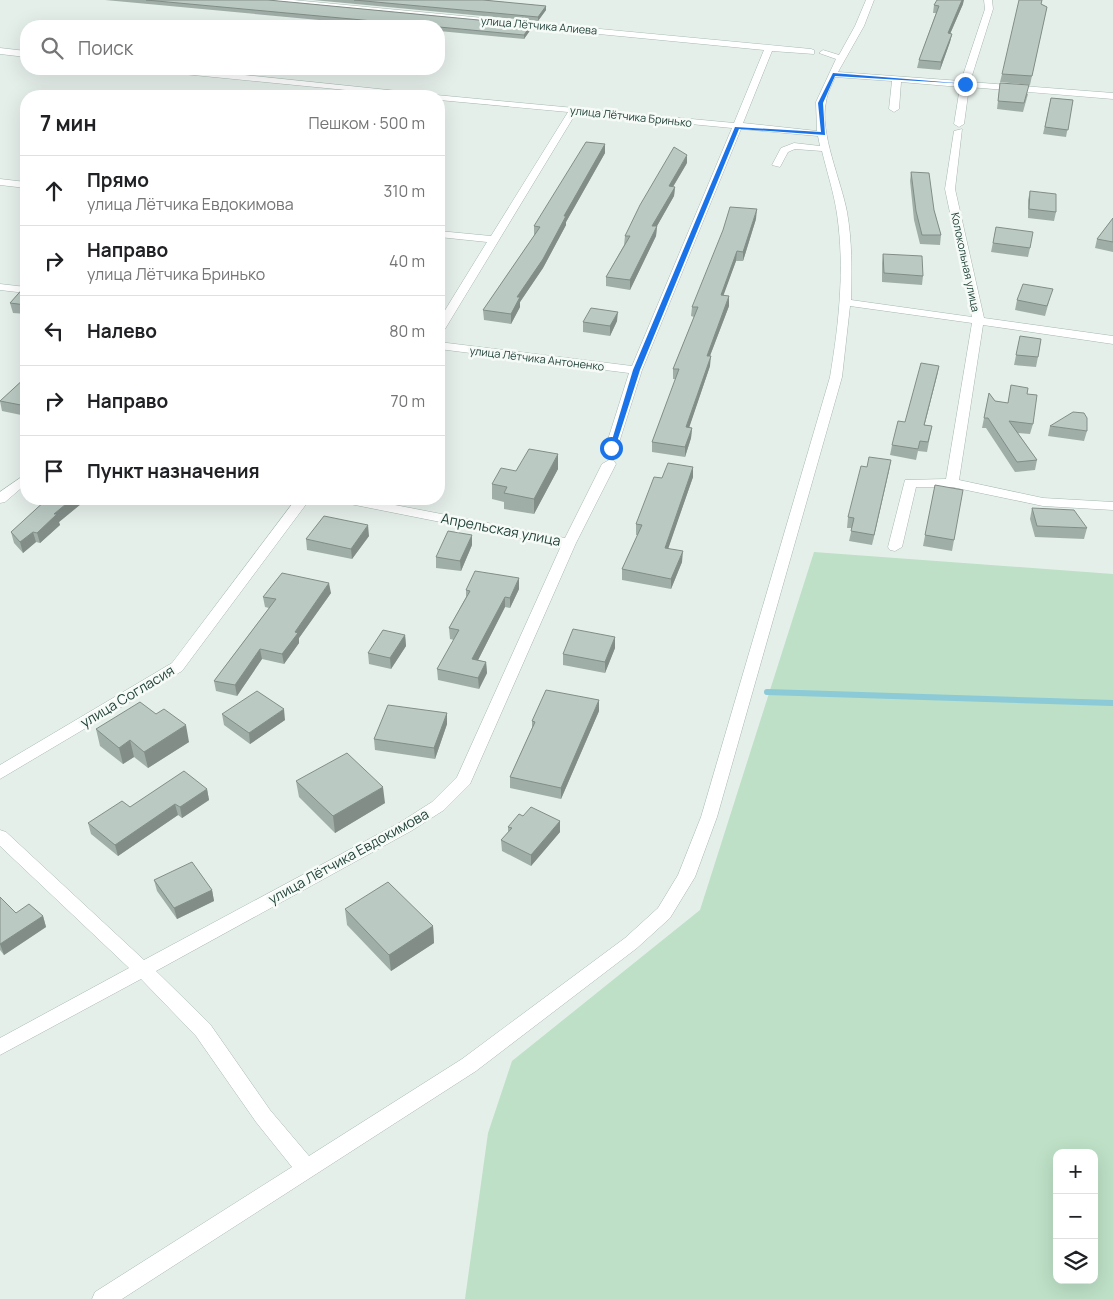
<!DOCTYPE html>
<html lang="ru">
<meta charset="utf-8">
<style>
:root{--surface:#fff;--page:#f6f6f6;--text:#202124;--muted:#757577;--line:#e0e0e0}
body{margin:0;font-family:Manrope,sans-serif;background:var(--page);color:var(--text)}
.controls{position:absolute;right:15px;bottom:15px;display:grid;overflow:hidden;border-radius:10px;box-shadow:0 5px 20px #0002}
.controls button{width:45px;height:45px;display:grid;place-items:center;padding:0;border:0;border-bottom:1px solid var(--line);background:var(--surface);color:var(--text);font:25px sans-serif}
.stop{position:absolute;width:15px;height:15px;margin:-11px;border:4px solid #1a73e8;border-radius:50%;background:#fff}
.stop.end{background:#1a73e8;border-color:#fff;box-shadow:0 1px 5px #0008}
.list{margin:0;padding:0;list-style:none}
h2{display:flex;justify-content:space-between;align-items:center;height:65px;margin:0;padding:0 20px;font-size:21px}
h2 small{font-size:16px;font-weight:400;color:var(--muted)}
.list li{display:grid;grid-template-columns:32px 1fr auto;gap:15px;align-items:center;box-sizing:border-box;height:70px;padding:0 20px;border-top:1px solid var(--line)}
.list b{display:block;font-size:19px;white-space:nowrap}
.list p{margin:0;font-size:16px;white-space:nowrap;color:var(--muted)}
.list em{font-size:16px;font-style:normal;color:var(--muted)}
.icon{flex:none;width:28px;height:28px;fill:none;stroke:currentColor;stroke-width:2;stroke-linecap:round;stroke-linejoin:round}
.map{position:relative;flex:none;width:1113px;height:1299px;overflow:hidden}
.search{position:absolute;background:var(--surface);box-shadow:0 5px 20px #0002;left:20px;top:20px;width:425px;height:55px;display:flex;align-items:center;gap:12px;box-sizing:border-box;padding:0 18px;border-radius:20px;color:var(--muted);font-size:19px}
.panel{position:absolute;background:var(--surface);box-shadow:0 5px 20px #0002;left:20px;top:90px;width:425px;height:415px;border-radius:20px}
.map>svg:first-child{display:block}
.green{fill:#bde0c6;fill-rule:evenodd}
.lines{fill:none;stroke-linecap:round;stroke-linejoin:round}
.stream{stroke:#8bcad6;stroke-width:6}
.minor-casing{stroke:#a7b8b1;stroke-width:1}
.minor{fill:#fff;fill-rule:evenodd}
.wall{fill:#a0aea8}
.shaded-wall{fill:#828d88}
.building{fill:#bacac3;stroke:#828d88}
.route{fill:#1a73e8}
.labels{text-anchor:middle;dominant-baseline:central;stroke-width:5;stroke-linejoin:round;paint-order:stroke}
.far-street-label{font-size:11px;fill:#224239;stroke:#f6fbf8}
.street-label{font-size:14px;fill:#224239;stroke:#f6fbf8}
</style>
<div class="map">
<svg width="1113" height="1299" viewBox="0 0 1113 1299">
<rect width="100%" height="100%" fill="#e5efea"/>
<path class="green" d="M814,552l299,22v725h-648l23,-166 24,-72 188,-151zM1057,1153h37v127h-37z"/>
<g class="lines">
<path class="stream" d="M767,692l346,11"/>
<g class="minor-casing">
<path id="minor" d="M264,0h29l518,49 3,1v4l-42,-3 -29,72 74,8 -1,-29 20,-43 -17,-6 4,-3 16,5 16,-29 11,-26h8l-10,26 -26,46 123,9 24,-72 -1,-9h8l1,9 -23,73 143,11v6l-144,-12 -5,37 -5,3 -5,-3 6,-37 -59,-5 -2,27 -5,3 -5,-3 3,-28 -57,-4c-3,8 -8,16 -9,25 -7,30 15,78 21,110 5,28 5,59 4,88l121,17 -27,-128 9,-58 8,-2 -7,60 29,129 129,18v8l-130,-19 -24,155 84,18 70,4v8l-70,-4 -91,-19h-36l-14,60 -7,4 -5,-1 -2,-3 17,-67 41,-1 26,-156 -122,-17 -8,71 -125,440 -22,60 -25,41 -33,30 -161,123 -354,228h-30l3,-7 197,-125 -36,-45 -60,-86 -55,-57 -141,76v-17l129,-70 -129,-122v-16l6,2 138,128 255,-137 33,-21 25,-25 104,-231 -216,-43 -7,-4h26l201,39 37,-74 7,-4 5,1 2,3 -40,79 -106,241 -26,26 -33,21 -255,140 54,53 60,86 39,46 153,-97 163,-121 33,-30 20,-33 23,-58 129,-440c9,-54 15,-108 7,-163 -3,-21 -10,-42 -15,-63l-27,-2 -7,3 -8,15 -8,-2 9,-17 13,-5 26,3 -2,-10 -77,-7 -99,241 -25,79 -1,3h-10l-1,-3 24,-76 -190,-24v-7l193,24 100,-238 -156,-15 -131,216 -6,3v-12l48,-78 -48,-5v-6l52,5 77,-124 -129,-12v-4h-32l-244,-24 -4,-3h28l249,26 298,28 30,-73 -496,-48z
M0,48l26,3v6l-26,-3z
M0,179l26,3v6l-26,-3z
M0,284l26,3v6l-26,-3z
M26,474v10l-21,18 -5,1v-11z
M296,499h14l-128,172 -182,108v-14l172,-102z"/>
</g>
<use href="#minor" class="minor"/>
</g>
<path class="wall" d="M105,0h163l263,25v4l-7,10 -85,-8v-5h-55z
M313,0h170l63,6v4l-8,11z
M963,4l-13,30h2l-2,8 -10,28 -23,-2 2,-8 17,-47h-3l1,-8z
M1041,4l6,3 -17,78 -30,-3 2,-8z
M1000,83l28,11 -5,18 -26,-3z
M1051,98l22,2 -7,37 -23,-3z
M605,144v9l-39,69v3l-23,43 -23,34v5l-9,17 -27,-4 -1,-10 51,-74v-10z
M687,163l-14,24h2l-1,9 -17,30 -1,10 -26,54 -24,-4v-9l18,-32 1,-9z
M911,172l23,38 7,25 -1,10 -20,-1 -6,-24 -4,-39z
M1030,191l26,21 -2,9 -26,-3v-18z
M1113,218v34l-18,-4 2,-9z
M756,219l-13,42h-7l-13,34 6,11 -19,50v10l-21,61 3,1 -1,10 -6,19 -33,-5v-10l24,-63h-3v-10l21,-52 -3,-1 1,-9z
M996,227l34,21 -2,9 -37,-5z
M883,254l40,22 -1,9 -40,-3v-19z
M26,285v29l-13,-1 -3,-10z
M1050,298l-5,18 -30,-6 2,-10z
M617,321l-7,15 -27,-4v-10z
M1020,336l18,21 -2,10 -22,-2z
M939,366l-15,59 8,1 -5,26 -9,-1 -2,9 -26,-5 2,-10 13,-23z
M26,377v39l-24,-5 -2,-10z
M1011,385l16,9 6,30 -3,10 -12,-1 19,27 -2,10 -20,2 -29,-44h-4l7,-35 6,8 13,2z
M1050,426l37,5 -3,10 -36,-5z
M891,460l-19,85 -23,-4 3,-13h-5l1,-11 19,-50z
M693,467v10l-25,71 14,14 -11,27 -49,-9v-11l16,-34h-2v-11l26,-46z
M558,469l-24,45 -30,-5v-7l-12,-3v-15l24,-13z
M935,485l19,55 -2,11 -29,-5z
M47,499h40l-28,23 1,3 -20,18 -4,-1 -13,11 -9,-10 -3,-11z
M1032,508l55,20 -3,11 -49,-2 -5,-18z
M369,536l-17,23 -45,-9 -1,-11z
M472,545l-11,26 -25,-3v-11z
M519,589l-9,19 -5,-1 -27,53 8,2 1,11 -8,16 -41,-9 -1,-11 17,-29 -4,-1 -1,-11 17,-31v-7z
M331,593l-32,45v5l-15,21 -22,-5 -25,37 -21,-5 -2,-10 55,-73 -4,-1 -2,-10z
M405,635l1,11 -15,23 -22,-5 -1,-11z
M615,637v11l-10,25 -42,-8v-11z
M599,711l-38,88 -51,-11v-11l22,-49v-7z
M447,713v11l-12,35 -60,-9 -1,-11z
M156,714l33,28 -41,26 -14,-11 -11,7 -23,-18 -4,-17z
M222,714l63,6 -35,24 -26,-19z
M296,781l89,22 -50,30 -36,-36z
M207,789l2,11 -27,18 -4,-3 -60,41 -27,-22 -3,-11z
M523,816l37,5v11l-29,34 -29,-15 -1,-11 7,-8v-5z
M154,880l58,10 2,11 -37,18 -20,-28z
M0,897l16,16 27,3 3,11 -42,28 -4,-5z
M345,909l88,17 1,17 -43,28 -44,-46z"/>
<path class="shaded-wall" d="M962,0h2l-1,4 -16,37 1,-8z
M546,6v4l-8,11v-4z
M531,25v4l-7,10v-4z
M952,34l-2,8 -10,28 1,-8z
M605,144v9l-39,69v3l-23,43 -23,34v5l-9,17v-10l6,-17z
M687,155v8l-19,32 1,-9z
M675,187l-1,9 -17,30 -1,10 -26,54v-10l22,-54z
M757,209l-1,10 -13,42v-9z
M737,251l-1,10 -16,44 1,-10z
M729,296v10l-23,60 1,-10z
M618,312l-1,9 -7,15v-10z
M711,356l-1,10 -24,71v-10z
M939,366l-2,10 -15,59 2,-10z
M692,428l-1,10 -6,19v-10z
M558,454v15l-24,45v-15z
M891,460l-2,11 -17,74 2,-10z
M693,467v10l-28,81v-10z
M72,499h15l-28,23 1,3 -20,18 -3,-10 17,-19z
M368,525l1,11 -17,23 -1,-10z
M33,532l3,10 -13,11 -3,-11z
M472,535v10l-11,26 -1,-10z
M683,551l-1,11 -11,27v-10z
M519,578v11l-9,19v-10z
M329,583l2,10 -32,45v5l-15,21 -2,-10 13,-22z
M505,597v10l-32,63 -1,-11z
M405,635l1,11 -15,23 -1,-11z
M615,637v11l-10,25v-11z
M260,649l2,10 -25,37 -2,-11z
M486,662l1,11 -8,16 -1,-11z
M599,700v11l-38,88v-11z
M284,709l1,11 -35,24 -1,-11z
M447,713v11l-12,35 -1,-11z
M186,725l3,17 -41,26 -4,-16z
M130,740l4,17 -11,7 -4,-16z
M383,787l2,16 -50,30 -2,-17z
M207,789l2,11 -27,18 -2,-11z
M175,804l3,11 -60,41 -3,-11z
M560,821v11l-29,34v-11z
M212,890l2,11 -37,18 -3,-11z
M43,916l3,11 -42,28 -4,-11z
M433,926l1,17 -43,28 -2,-16z"/>
<path class="building" d="M146,0h122l263,25 -7,10 -85,-8v-1h-12z
M354,0h129l63,6 -8,11z
M937,0h25l-14,33 4,1 -11,28 -22,-2 20,-54 -5,-1z
M1019,0h23l-1,4 6,3 -15,69 -30,-2z
M1000,83l29,2 -5,18 -26,-2z
M1051,98l22,2 -5,30 -23,-3z
M586,142l19,2 -41,72h2l-23,43 -26,38h3l-9,17 -28,-4 57,-83 -6,-1z
M674,147l13,8 -18,31 6,1 -23,39h5l-27,54 -24,-3 24,-41h-5l15,-31z
M911,172l18,1 5,37 7,25h-19l-6,-24z
M1030,191l26,3v18l-27,-3z
M730,207l27,2 -14,43 -6,-1 -16,44 8,1 -22,60h4l-25,71 6,1 -7,19 -33,-5 27,-73h-6l25,-62h-6l31,-77z
M1113,218v24l-16,-3z
M996,227l37,5 -3,16 -37,-5z
M883,254l39,2 1,20 -39,-3z
M1023,284l30,5 -6,17 -30,-6z
M26,285v20l-16,-2z
M591,308l27,4 -8,14 -27,-4z
M1020,336l21,3 -3,18 -22,-2z
M921,363l18,3 -15,59 8,1 -4,16 -8,-1 -2,8 -26,-4 6,-24 7,1z
M26,377v29l-26,-5z
M1011,385l17,3 -1,6 10,1 -4,29 -24,-3 28,39 -20,2 -29,-44h-4l5,-25 6,8 13,2z
M1073,412l11,1 3,5v13l-37,-5z
M529,449l29,5 -24,45 -30,-6 3,-6 -15,-3 9,-16 15,3z
M869,457l22,3 -17,75 -23,-4 3,-13 -6,-1 13,-51 6,1z
M668,463l25,4 -28,81 18,3 -12,28 -49,-10 20,-44 -6,-1 18,-47 8,1z
M935,485l28,5 -9,50 -29,-5z
M47,499h25l-18,15h3l-20,19 -4,-1 -13,10 -9,-10z
M1032,508l42,2 13,18 -50,-2z
M324,516l44,9 -17,24 -45,-10z
M448,531l24,4 -12,26 -24,-4z
M475,571l44,7 -9,20 -5,-1 -33,62 14,3 -8,16 -41,-9 22,-39 -10,-2 21,-37 -4,-1z
M282,573l47,10 -34,49 3,1 -16,21 -22,-5 -25,36 -21,-4 62,-82 -13,-2z
M573,629l42,8 -10,25 -42,-8z
M383,630l22,5 -15,23 -22,-5z
M546,690l53,10 -38,88 -51,-11 25,-55 -3,-1z
M257,691l27,18 -35,24 -27,-19z
M140,702l16,12 8,-5 22,16 -42,27 -14,-12 -11,8 -23,-19z
M388,705l59,8 -13,35 -60,-9z
M347,753l36,34 -50,29 -37,-35z
M184,771l23,18 -27,18 -5,-3 -60,41 -27,-22 34,-22 8,6z
M531,807l29,14 -29,34 -30,-15 11,-12 -4,-1 11,-13 4,2z
M192,862l20,28 -38,18 -20,-28z
M388,882l45,44 -44,29 -44,-46z
M0,897l16,16 13,-9 14,12 -43,28z"/>
<path class="route" d="M833,73l135,11 -133,-8 -12,27 2,32 -86,-6 -99,241 -25,78 -6,2 24,-80 102,-243 86,5 -3,-29z"/>
<g class="labels">
<g class="far-street-label">
<text transform="translate(539 25) rotate(5)">улица Лётчика Алиева</text>
<text transform="translate(631 116) rotate(6)">улица Лётчика Бринько</text>
<text transform="translate(966 262) rotate(78)">Колокольная улица</text>
<text transform="translate(537 358) rotate(7)">улица Лётчика Антоненко</text>
</g>
<g class="street-label">
<text transform="translate(501 529) rotate(11)">Апрельская улица</text>
<text transform="translate(127 696) rotate(-31)">улица Согласия</text>
<text transform="translate(348 856) rotate(-29)">улица Лётчика Евдокимова</text>
</g>
</g>
</svg>
<div class="controls">
<button>+</button>
<button>−</button>
<button><svg class="icon" aria-label="layers" viewBox="0 0 24 24"><path d="M12 4l9 5-9 5-9-5zM3 14l9 5 9-5"/></svg></button>
</div>
<div class="stop" style="left:611px;top:448px"></div>
<div class="stop end" style="left:965px;top:84px"></div>
<div class="search"><svg class="icon" aria-label="search" viewBox="0 0 24 24"><circle cx="10" cy="10" r="6"/><path d="M15 15l6 6"/></svg>Поиск</div>
<section class="panel">
<h2>7 мин<small>Пешком · 500 m</small></h2>
<ul class="list">
<li><svg class="icon" aria-label="ahead" viewBox="0 0 24 24"><path d="M12 20V5M6 11l6-6 6 6"/></svg><div><b>Прямо</b><p>улица Лётчика Евдокимова</p></div><em>310 m</em></li>
<li><svg class="icon" aria-label="right" viewBox="0 0 24 24"><path d="M7 20v-9h11M14 6l5 5-5 5"/></svg><div><b>Направо</b><p>улица Лётчика Бринько</p></div><em>40 m</em></li>
<li><svg class="icon" aria-label="left" viewBox="0 0 24 24"><path d="M17 20v-9H6M10 6l-5 5 5 5"/></svg><div><b>Налево</b></div><em>80 m</em></li>
<li><svg class="icon" aria-label="right" viewBox="0 0 24 24"><path d="M7 20v-9h11M14 6l5 5-5 5"/></svg><div><b>Направо</b></div><em>70 m</em></li>
<li><svg class="icon" aria-label="arrive" viewBox="0 0 24 24"><path d="M6 21V4h12l-3 4 3 4H6"/></svg><div><b>Пункт назначения</b></div></li>
</ul>
</section>
</div>
